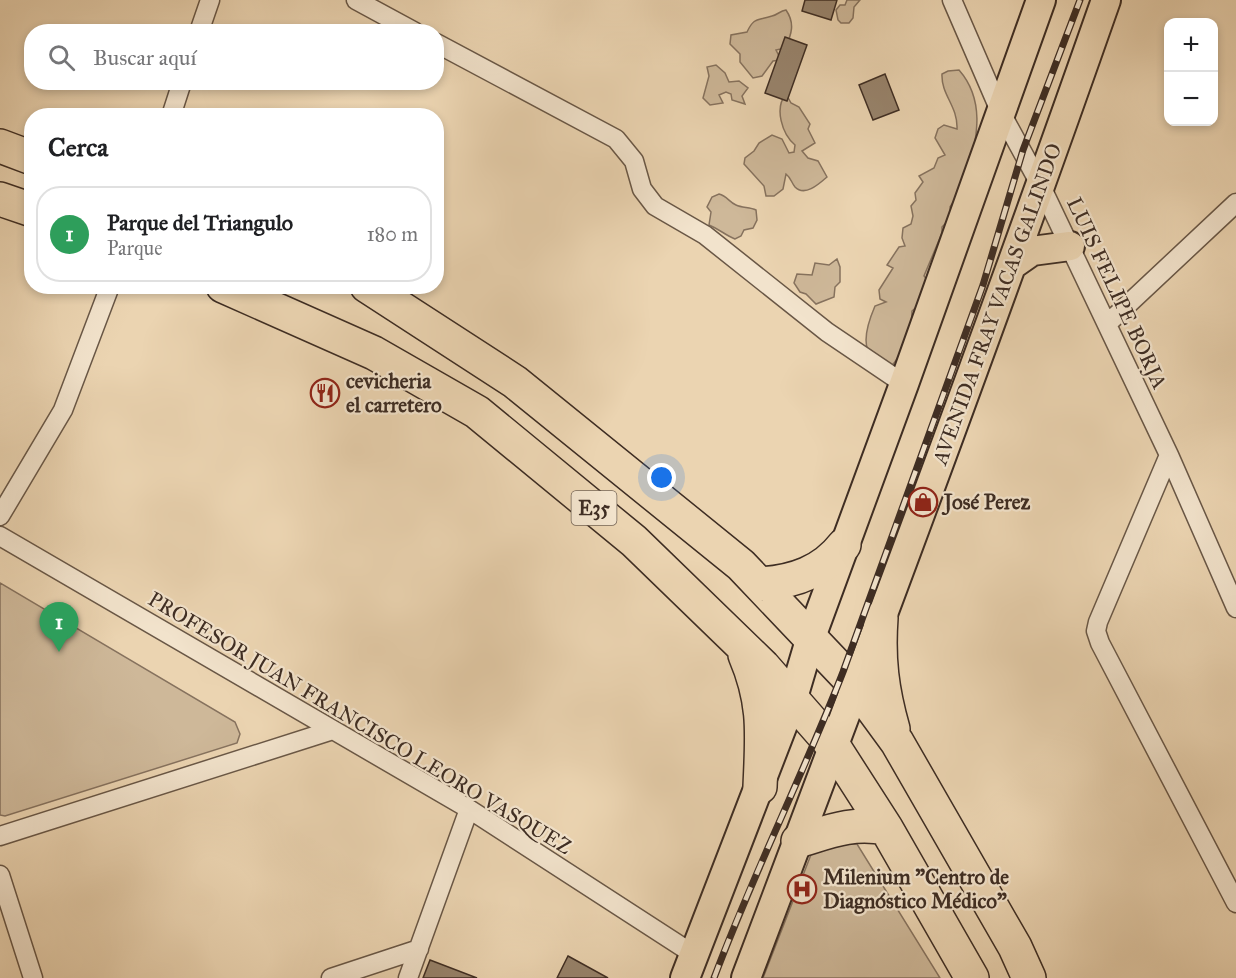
<!DOCTYPE html>
<html lang="es">
<meta charset="utf-8">
<style>
:root{--surface:#fff;--page:#f2f2f2;--text:#202124;--muted:#757577;--line:#e0e0e0;--accent:#8f2418}
body{margin:0;font-family:"IM FELL Great Primer",serif;background:var(--page);color:var(--text)}
.controls{position:absolute;right:18px;top:18px;display:grid;overflow:hidden;border-radius:12px;box-shadow:0 3px 9px #0003}
.controls button{width:54px;height:54px;display:grid;place-items:center;padding:0;border:0;border-bottom:2px solid var(--line);background:var(--surface);color:var(--text);font:30px sans-serif}
.you{position:absolute;left:662px;top:478px;width:21px;height:21px;margin:-15px;border:4px solid #fff;border-radius:50%;background:#1a73e8;box-shadow:0 0 0 9px #1a73e833}
.badge{display:grid;place-items:center;width:39px;height:39px;border-radius:50%;background:var(--accent);color:#fff;font-size:20px;font-weight:700}
.pin{position:absolute;translate:-50% -50px;filter:drop-shadow(0 2px 3px #0008)}
.pin::after{content:'';position:absolute;top:32px;width:21px;height:18px;background:inherit;clip-path:polygon(0 0,100% 0,50% 100%)}
.list{margin:0;padding:0;list-style:none}
h2{display:flex;justify-content:space-between;align-items:center;height:78px;margin:0;padding:0 24px;font-size:26px}
h2 small{font-size:20px;font-weight:400;color:var(--muted)}
.list li{display:grid;grid-template-columns:39px 1fr auto;gap:18px;align-items:center;box-sizing:border-box;height:96px;margin:0 12px 12px;padding:0 12px;border:2px solid var(--line);border-radius:24px}
.list b{display:block;font-size:22px;white-space:nowrap}
.list p{margin:0;font-size:20px;white-space:nowrap;color:var(--muted)}
.list em{font-size:20px;font-style:normal;color:var(--muted)}
.icon{flex:none;width:33px;height:33px;fill:none;stroke:currentColor;stroke-width:2;stroke-linecap:round;stroke-linejoin:round}
.map{position:relative;flex:none;width:1236px;height:978px;overflow:hidden}
.search{position:absolute;background:var(--surface);box-shadow:0 3px 9px #0003;left:24px;top:24px;width:420px;height:66px;display:flex;align-items:center;gap:15px;box-sizing:border-box;padding:0 21px;border-radius:24px;color:var(--muted);font-size:22px}
.panel{position:absolute;background:var(--surface);box-shadow:0 3px 9px #0003;left:24px;top:108px;width:420px;height:186px;border-radius:24px}
.map>svg:first-child{display:block}
.green{fill:#ceb899;stroke:#86725e;stroke-width:1.5}
.building{fill:#98846d;stroke:#3e2d23;stroke-width:1.5}
.lines{fill:none;stroke-linecap:round;stroke-linejoin:round}
.street-casing{stroke:#695746;stroke-width:21}
.primary-casing{stroke:#3e2d23;stroke-width:32}
.highway-casing{stroke:#3e2d23;stroke-width:36}
.street{stroke:#f2e3cc;stroke-width:18}
.primary{stroke:#ebd4b1;stroke-width:28}
.highway{stroke:#ebd4b1;stroke-width:33}
.rail-casing{stroke:#3e2d23;stroke-width:7}
.rail{stroke:#f2e3cc;stroke-width:4.5;stroke-dasharray:14;stroke-linecap:butt}
.labels{text-anchor:middle;dominant-baseline:central;stroke-width:4.5;stroke-linejoin:round;paint-order:stroke}
.shield{fill:#f2e3cc;stroke:#746456;stroke-width:1.5}
.shield-label{font-size:20px;font-weight:bold;fill:#3e2d23}
.street-label{font-size:21px;fill:#3e2d23;stroke:#f2e3cc}
.poi-label{font-size:21px;font-weight:bold;fill:#3e2d23;stroke:#f2e3cc;text-anchor:start}
</style>
<div class="map">
<svg width="1236" height="978" viewBox="0 0 1236 978">
<rect width="100%" height="100%" fill="#ebd4b1"/>
<filter id="stains"><feTurbulence type="fractalNoise" baseFrequency=".00333" numOctaves="4"/><feColorMatrix values="0 0 0 0 .2 0 0 0 0 .09 0 0 0 0 .02 0 0 0 .5 -.17"/></filter>
<radialGradient id="worn" r=".72"><stop offset=".6" stop-color="#630" stop-opacity="0"/><stop offset="1" stop-color="#630" stop-opacity=".3"/></radialGradient>
<path class="green" d="M847,0h13l-6,7 -1,11 -4,5h-8l-3,-3 -2,-10 4,-5h5z
M786,10c9,13 6,24 -1,38l-9,2 5,10 -8,1 -11,15 -9,2 -13,-16v-8l-10,-10 1,-9 16,-3c7,-15 10,-11 25,-16 5,-1 8,-5 14,-6z
M716,65l9,8 4,9 10,-1 9,7 -6,8 3,8 -13,-4 -1,-6 -5,-2 -7,3 4,8 -13,2 -7,-7 6,-22 -2,-9z
M959,70c29,33 16,74 8,112l-6,1 -3,12 -8,12 2,13 -5,2 -5,5v6l-18,43 4,5 -8,23 -8,7c0,21 -8,40 -21,56 -6,-3 -13,-6 -18,-10 -14,-11 -4,-37 2,-51l11,-4 -6,-3 -1,-9 14,-22 -6,-3 12,-18 6,-1 -3,-8 1,-10 8,-4 2,-8 -2,-10 5,-6 -1,-7 8,-11 -4,-6 15,-8 4,-10 7,-3 -10,-17 3,-9 6,-4 13,4c1,-23 -16,-34 -15,-55l6,-3z
M786,94l5,9 8,4 11,17 -2,5 7,14 -13,8 6,7 10,3 9,16c-8,7 -22,20 -32,10 -4,-5 -4,-9 -9,-13l-3,15 -9,7h-8l-2,-10 -20,-22 1,-6 9,-7 5,-8 13,-8 10,4 7,14 5,-1 1,-7c-13,-11 -21,-37 -9,-51z
M719,194c8,2 10,8 17,11 6,3 14,2 20,5l1,10 -4,8 -9,2 -3,6 -6,3c-10,-4 -16,-10 -26,-14l2,-13 -4,-5 5,-10z
M837,259l3,8v15l-5,5 -1,10 -18,7 -10,-10 -6,-2 -6,-9 3,-9 15,1 3,-12 14,2z
M0,583l235,139 5,12 -3,9 -232,73 -5,-1z
M833,843l24,1 83,134h-177l49,-126z"/>
<path class="building" d="M805,0h32l-6,20 -29,-9z
M785,37l22,8 -20,56 -22,-8z
M885,74l14,36 -26,10 -14,-35z
M568,956l40,22h-51z
M430,960l47,18h-54z"/>
<g class="lines">
<g class="street-casing">
<path id="street" d="M356,0l59,32
M952,0l48,111 41,75 128,269 67,153
M199,32l11,-32
M436,43l180,96 18,22 8,28 13,17 50,29 122,97 77,52
M171,116l11,-34
M1107,324l129,-121
M1169,455l-71,167 -2,9 4,12 136,260
M0,516l63,-106 47,-124
M0,536l469,273 224,145
M0,836l333,-106
M0,875l33,103
M331,978l88,-29
M408,978l61,-169"/>
</g>
<g class="primary-casing">
<path id="primary" d="M1012,265l20,-14 38,-5
M685,978l107,-277 19,-64 93,-253 137,-384
M746,978c123,-325 245,-650 360,-978"/>
</g>
<g class="highway-casing">
<path id="highway" d="M0,146l32,12
M0,199l32,11
M223,286l151,67 103,59 157,129 129,125 71,81 52,81 86,150
M367,286l148,96 226,183 115,121 41,56 118,205 14,31
M760,584c34,-2 63,-12 84,-39
M881,618c-3,41 1,72 12,111
M745,655c21,49 17,81 15,132
M798,841c33,-10 53,-19 88,-13"/>
</g>
<use href="#street" class="street"/>
<use href="#primary" class="primary"/>
<use href="#highway" class="highway"/>
<g class="rail-casing">
<path id="rail" d="M714,978c39,-104 89,-203 129,-306l140,-387 40,-135 57,-150"/>
</g>
<use href="#rail" class="rail"/>
</g>
<defs>
<g id="restaurant-ring" transform="scale(1.5)"><circle r="9.5" fill="#f2e3cc" stroke="#8f2418" stroke-width="1.5"/><path d="M-5-6h1v4h1v-4h1v4h1v-4h1v5L-1.5 .5V6h-2V.5L-5-1ZM5-6V6H3V1.5H1.5Q1.5-4 5-6Z" fill="#8f2418"/></g>
<g id="shop-ring" transform="scale(1.5)"><circle r="9.5" fill="#f2e3cc" stroke="#8f2418" stroke-width="1.5"/><path d="M-5-2.5h2.3a2.7 3.5 0 0 1 5.4 0H5L5.5 6h-11ZM-1.5-2.5h3a1.5 2.3 0 0 0-3 0Z" fill="#8f2418"/></g>
<g id="hospital-ring" transform="scale(1.5)"><circle r="9.5" fill="#f2e3cc" stroke="#8f2418" stroke-width="1.5"/><path d="M-5-5h3v3.5h4V-5h3V5h-3V1.5h-4V5h-3Z" fill="#8f2418"/></g>
</defs>
<g fill-rule="evenodd">
<use href="#restaurant-ring" x="325" y="393"/>
<use href="#shop-ring" x="923" y="502"/>
<use href="#hospital-ring" x="802" y="889"/>
</g>
<g class="labels">
<rect class="shield" x="571.5" y="491" width="45" height="34" rx="4.5"/>
<g class="shield-label">
<text x="594" y="508">E35</text>
</g>
<g class="street-label">
<text transform="translate(1117 293) rotate(65)">LUIS FELIPE BORJA</text>
<text transform="translate(997 304) rotate(-70)">AVENIDA FRAY VACAS GALINDO</text>
<text transform="translate(360 723) rotate(31)">PROFESOR JUAN FRANCISCO LEORO VASQUEZ</text>
</g>
<g class="poi-label">
<text x="346" y="381">cevicheria<tspan x="346" dy="24">el carretero</tspan></text>
<text x="944" y="502">José Perez</text>
<text x="823" y="877">Milenium "Centro de<tspan x="823" dy="24">Diagnóstico Médico"</tspan></text>
</g>
</g>
<rect width="100%" height="100%" filter="url(#stains)"/>
<rect width="100%" height="100%" fill="url(#worn)"/>
</svg>
<div class="controls">
<button>+</button>
<button>−</button>
</div>
<div class="you"></div>
<div class="pin badge" style="left:59px;top:652px;background:#2e9e5b">1</div>
<div class="search"><svg class="icon" aria-label="search" viewBox="0 0 24 24"><circle cx="10" cy="10" r="6"/><path d="M15 15l6 6"/></svg>Buscar aquí</div>
<section class="panel">
<h2>Cerca<small></small></h2>
<ul class="list">
<li><span class="badge" style="background:#2e9e5b">1</span><div><b>Parque del Triangulo</b><p>Parque</p></div><em>180 m</em></li>
</ul>
</section>
</div>
